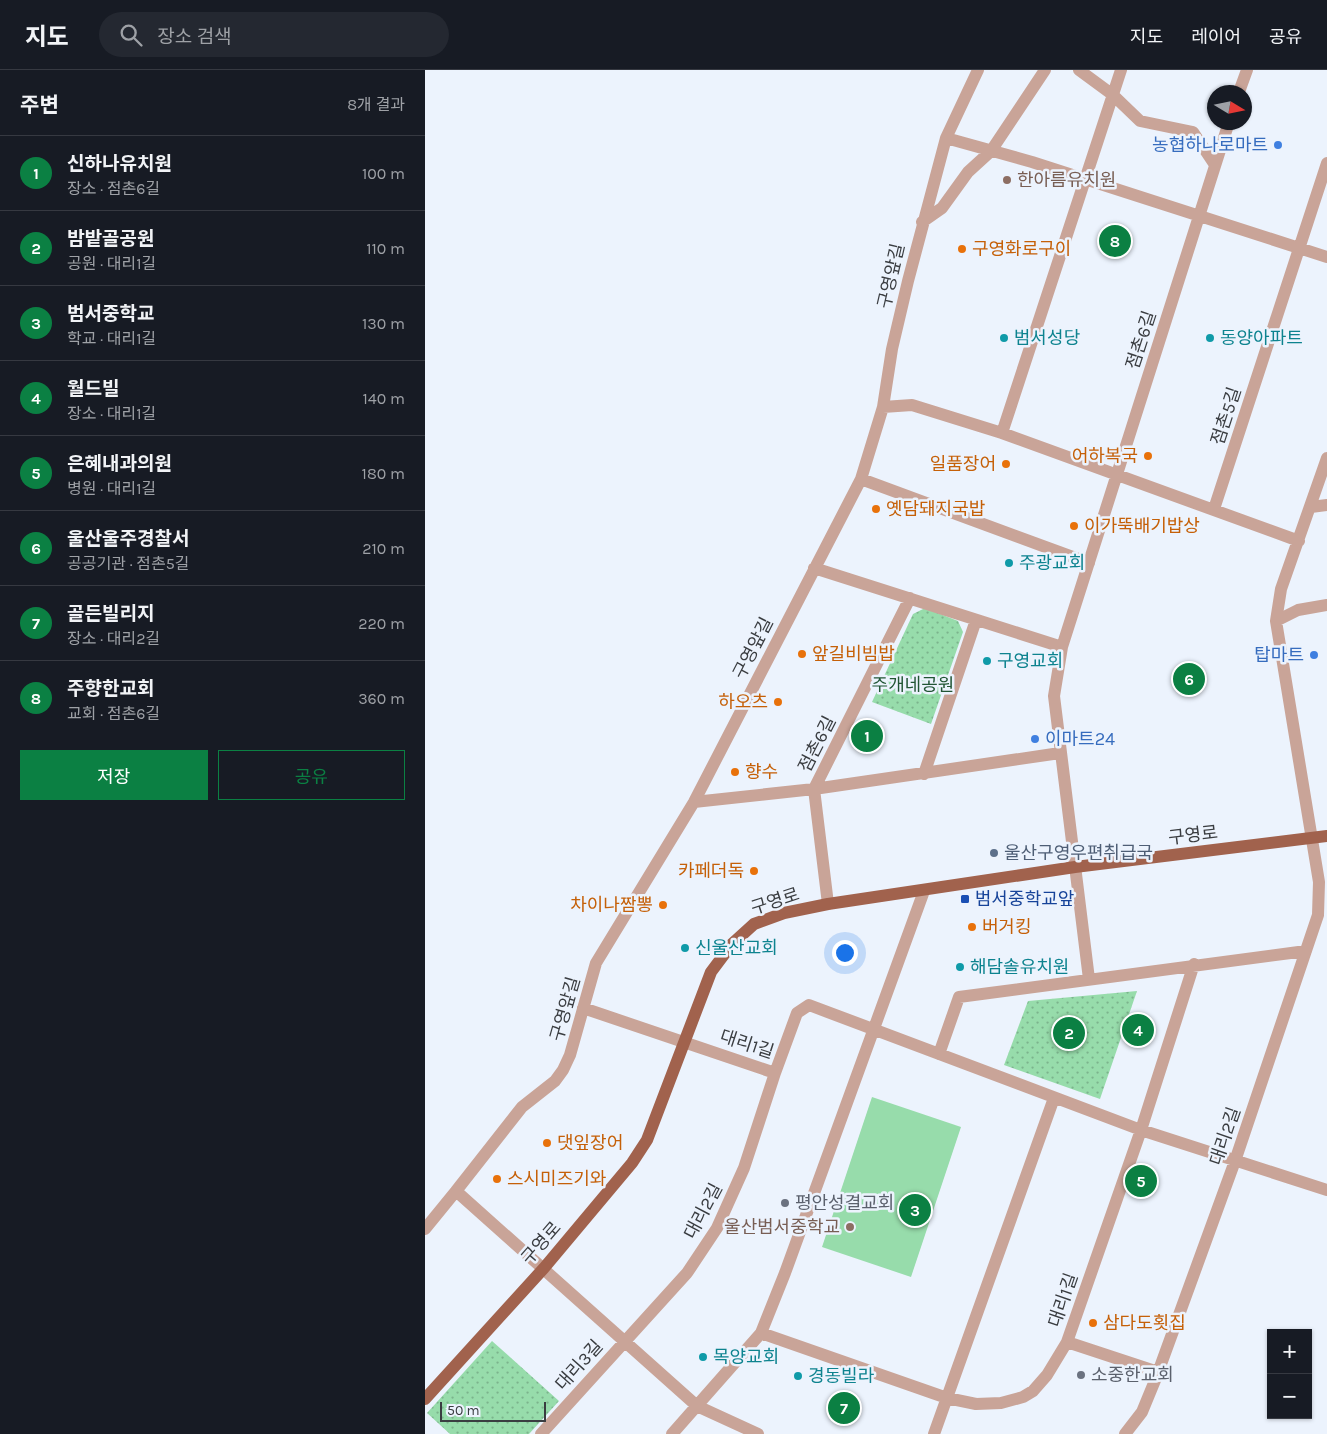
<!DOCTYPE html>
<html lang="ko">
<meta charset="utf-8">
<style>
:root{--surface:#171b24;--page:#242831;--text:#f1f3f6;--muted:#9ea1a6;--line:#363941;--accent:#0b8043}
body{margin:0;font-family:Karla,"Noto Sans KR",sans-serif;background:var(--page);color:var(--text)}
.controls{position:absolute;right:15px;bottom:15px;display:grid;overflow:hidden;border-radius:0px;box-shadow:0 1px 4px #0004}
.controls button{width:45px;height:45px;display:grid;place-items:center;padding:0;border:0;border-bottom:1px solid var(--line);background:var(--surface);color:var(--text);font:25px sans-serif}
.compass{position:absolute;left:782px;top:15px;width:45px;height:45px;border-radius:50%;background:var(--surface);box-shadow:0 1px 4px #0004;rotate:100deg}
.scale{position:absolute;left:15px;bottom:12px;width:106px;box-sizing:border-box;padding-left:5px;border:2px solid #3a3d41;border-top:0;font-size:14px;line-height:18px;white-space:nowrap;color:#3a3d41;-webkit-text-stroke:4px #ecf3fd;paint-order:stroke}
.you{position:absolute;left:419px;top:882px;width:18px;height:18px;margin:-12px;border:4px solid #fff;border-radius:50%;background:#1a73e8;box-shadow:0 0 0 8px #1a73e833}
.badge{display:grid;place-items:center;width:32px;height:32px;border-radius:50%;background:var(--accent);color:#fff;font-size:16px;font-weight:700}
.pin{position:absolute;translate:-50% -50%;border:2px solid #fff;box-shadow:0 1px 5px #0006}
.list{margin:0;padding:0;list-style:none}
h2{display:flex;justify-content:space-between;align-items:center;height:65px;margin:0;padding:0 20px;font-size:21px}
h2 small{font-size:16px;font-weight:400;color:var(--muted)}
.list li{display:grid;grid-template-columns:32px 1fr auto;gap:15px;align-items:center;box-sizing:border-box;height:75px;padding:0 20px;border-top:1px solid var(--line)}
.list b{display:block;font-size:19px;white-space:nowrap}
.list p{margin:0;font-size:16px;white-space:nowrap;color:var(--muted)}
.list em{font-size:16px;font-style:normal;color:var(--muted)}
.actions{display:flex;gap:10px;padding:15px 20px}
.actions a{flex:1;padding:11px 0;border:1px solid var(--accent);border-radius:0px;text-align:center;font-size:18px;color:var(--accent)}
.actions .main{background:var(--accent);color:#fff}
.icon{flex:none;width:28px;height:28px;fill:none;stroke:currentColor;stroke-width:2;stroke-linecap:round;stroke-linejoin:round}
.map{position:relative;flex:none;width:902px;height:1364px;overflow:hidden}
header{display:flex;align-items:center;gap:30px;box-sizing:border-box;height:70px;padding:0 25px;background:var(--surface);border-bottom:1px solid var(--line)}
header strong{font-size:24px}
nav{display:flex;gap:28px;margin-inline-start:auto;font-size:18px}
.search{width:350px;height:45px;background:var(--page);display:flex;align-items:center;gap:12px;box-sizing:border-box;padding:0 18px;border-radius:28px;color:var(--muted);font-size:19px}
main{display:flex}
aside{flex:1;background:var(--surface)}
.map>svg:first-child{display:block}
.grass{fill:url(#grass-dots)}
.garden{fill:#97dcab}
.lines{fill:none;stroke-linecap:round;stroke-linejoin:round}
.minor{stroke:#c9a498;stroke-width:12}
.major{stroke:#a1624d;stroke-width:12}
.shop-dot{fill:#3f7fe0;stroke:#ecf3fd;stroke-width:2}
.education-dot{fill:#8d6e63;stroke:#ecf3fd;stroke-width:2}
.food-dot{fill:#e8710a;stroke:#ecf3fd;stroke-width:2}
.culture-dot{fill:#0f9aa8;stroke:#ecf3fd;stroke-width:2}
.service-dot{fill:#5c6f8a;stroke:#ecf3fd;stroke-width:2}
.transit-dot{fill:#1a4fb4;stroke:#ecf3fd;stroke-width:2}
.worship-dot{fill:#6b7280;stroke:#ecf3fd;stroke-width:2}
.labels{text-anchor:middle;dominant-baseline:central;stroke-width:5;stroke-linejoin:round;paint-order:stroke}
.shop-label{font-size:18px;fill:#366cbe;stroke:#ecf3fd;text-anchor:end}
.education-label{font-size:18px;fill:#785e54;stroke:#ecf3fd;text-anchor:start}
.food-label{font-size:18px;fill:#c56008;stroke:#ecf3fd;text-anchor:start}
.street-label{font-size:18px;fill:#3a3d41;stroke:#ecf3fd}
.culture-label{font-size:18px;fill:#0d838f;stroke:#ecf3fd;text-anchor:start}
.park-label{font-size:18px;fill:#215534;stroke:#ecf3fd}
.service-label{font-size:18px;fill:#4e5e75;stroke:#ecf3fd;text-anchor:start}
.transit-label{font-size:18px;fill:#164399;stroke:#ecf3fd;text-anchor:start}
.worship-label{font-size:18px;fill:#5b616d;stroke:#ecf3fd;text-anchor:start}
</style>
<header>
<strong>지도</strong>
<div class="search"><svg class="icon" aria-label="search" viewBox="0 0 24 24"><circle cx="10" cy="10" r="6"/><path d="M15 15l6 6"/></svg>장소 검색</div>
<nav><a>지도</a><a>레이어</a><a>공유</a></nav>
</header>
<main>
<aside>
<h2>주변<small>8개 결과</small></h2>
<ul class="list">
<li><span class="badge">1</span><div><b>신하나유치원</b><p>장소 · 점촌6길</p></div><em>100 m</em></li>
<li><span class="badge">2</span><div><b>밤밭골공원</b><p>공원 · 대리1길</p></div><em>110 m</em></li>
<li><span class="badge">3</span><div><b>범서중학교</b><p>학교 · 대리1길</p></div><em>130 m</em></li>
<li><span class="badge">4</span><div><b>월드빌</b><p>장소 · 대리1길</p></div><em>140 m</em></li>
<li><span class="badge">5</span><div><b>은혜내과의원</b><p>병원 · 대리1길</p></div><em>180 m</em></li>
<li><span class="badge">6</span><div><b>울산울주경찰서</b><p>공공기관 · 점촌5길</p></div><em>210 m</em></li>
<li><span class="badge">7</span><div><b>골든빌리지</b><p>장소 · 대리2길</p></div><em>220 m</em></li>
<li><span class="badge">8</span><div><b>주향한교회</b><p>교회 · 점촌6길</p></div><em>360 m</em></li>
</ul>
<div class="actions"><a class="main">저장</a><a>공유</a></div>
</aside>
<div class="map">
<svg width="902" height="1364" viewBox="0 0 902 1364">
<defs>
<pattern id="grass-dots" width="8" height="8" patternUnits="userSpaceOnUse" patternTransform="scale(1.25)"><rect width="8" height="8" fill="#97dcab"/><path d="M2 2h.1M6 6h.1" fill="none" stroke="#7cb48d" stroke-width="1.8" stroke-linecap="round"/></pattern>
</defs>
<rect width="100%" height="100%" fill="#ecf3fd"/>
<path class="grass" d="M500,538l33,13 5,11 -32,92 -59,-22 41,-88z
M712,921l-37,108 -96,-34 24,-64z
M67,1271l67,60 -30,33h-79l-23,-21z"/>
<path class="garden" d="M447,1027l89,30 -50,150 -89,-30z"/>
<g class="lines">
<path class="minor" d="M654,0l34,25 27,26 53,11 22,33
M814,22l8,-22
M521,68l86,24 295,95
M497,152l20,-14 26,-36 23,-21 54,-81
M458,337l29,-2 90,28 297,108
M577,363l119,-363
M436,409l228,84
M886,437l16,-2
M789,439l113,-346
M389,498l248,79
M851,551l22,-11 29,-5
M499,704l52,-154
M389,719l96,-191
M389,719l14,115
M269,732l120,-13 246,-36
M664,909l-35,-283 8,-49 167,-525
M158,938l192,65 22,-60 12,-8 332,125 186,60
M514,984l20,-57 347,-46
M0,1159l31,-38
M336,1263l186,65 29,6 25,-1 22,-6 10,-6 14,-16 20,-33 74,-212 53,-166
M642,1272l91,30
M116,1364l146,-161 30,-45 27,-60 31,-95
M247,1364l89,-101 24,-60 139,-382
M333,1364l-61,-28 -241,-215 66,-84 33,-26 8,-11 7,-15 26,-92 98,-161 167,-323 22,-72 9,-58 16,-68 38,-143 32,-68
M509,1364l120,-336
M700,1364l17,-22 14,-34 79,-217 83,-246 1,-33 -43,-261 5,-32 46,-131"/>
<path class="major" d="M0,1329l119,-131 88,-105 15,-23 64,-168 21,-28 22,-20 30,-11 44,-9 247,-37 252,-31"/>
</g>
<g class="shop-dot">
<circle cx="853" cy="75" r="5"/>
<circle cx="889" cy="585" r="5"/>
<circle cx="610" cy="669" r="5"/>
</g>
<g class="education-dot">
<circle cx="582" cy="110" r="5"/>
<circle cx="425" cy="1157" r="5"/>
</g>
<g class="food-dot">
<circle cx="537" cy="179" r="5"/>
<circle cx="723" cy="386" r="5"/>
<circle cx="581" cy="394" r="5"/>
<circle cx="451" cy="439" r="5"/>
<circle cx="649" cy="456" r="5"/>
<circle cx="377" cy="584" r="5"/>
<circle cx="353" cy="632" r="5"/>
<circle cx="310" cy="702" r="5"/>
<circle cx="329" cy="801" r="5"/>
<circle cx="238" cy="835" r="5"/>
<circle cx="547" cy="857" r="5"/>
<circle cx="122" cy="1073" r="5"/>
<circle cx="72" cy="1109" r="5"/>
<circle cx="668" cy="1253" r="5"/>
</g>
<g class="culture-dot">
<circle cx="579" cy="268" r="5"/>
<circle cx="785" cy="268" r="5"/>
<circle cx="584" cy="493" r="5"/>
<circle cx="562" cy="591" r="5"/>
<circle cx="260" cy="878" r="5"/>
<circle cx="535" cy="897" r="5"/>
<circle cx="278" cy="1287" r="5"/>
<circle cx="373" cy="1306" r="5"/>
</g>
<circle class="service-dot" cx="569" cy="783" r="5"/>
<rect class="transit-dot" x="535" y="824" width="10" height="10" rx="2.5"/>
<g class="worship-dot">
<circle cx="360" cy="1133" r="5"/>
<circle cx="656" cy="1305" r="5"/>
</g>
<g class="labels">
<g class="shop-label">
<text x="843" y="75">농협하나로마트</text>
<text x="879" y="585">탑마트</text>
<text x="620" y="669" text-anchor="start">이마트24</text>
</g>
<g class="education-label">
<text x="592" y="110">한아름유치원</text>
<text x="415" y="1157" text-anchor="end">울산범서중학교</text>
</g>
<g class="food-label">
<text x="547" y="179">구영화로구이</text>
<text x="713" y="386" text-anchor="end">어하복국</text>
<text x="571" y="394" text-anchor="end">일품장어</text>
<text x="461" y="439">옛담돼지국밥</text>
<text x="659" y="456">이가뚝배기밥상</text>
<text x="387" y="584">앞길비빔밥</text>
<text x="343" y="632" text-anchor="end">하오츠</text>
<text x="320" y="702">향수</text>
<text x="319" y="801" text-anchor="end">카페더독</text>
<text x="228" y="835" text-anchor="end">차이나짬뽕</text>
<text x="557" y="857">버거킹</text>
<text x="132" y="1073">댓잎장어</text>
<text x="82" y="1109">스시미즈기와</text>
<text x="678" y="1253">삼다도횟집</text>
</g>
<g class="street-label">
<text transform="translate(466 206) rotate(-77)">구영앞길</text>
<text transform="translate(716 270) rotate(-72)">점촌6길</text>
<text transform="translate(801 346) rotate(-72)">점촌5길</text>
<text transform="translate(328 578) rotate(-63)">구영앞길</text>
<text transform="translate(392 674) rotate(-63)">점촌6길</text>
<text transform="translate(768 765) rotate(-7)">구영로</text>
<text transform="translate(350 831) rotate(-18)">구영로</text>
<text transform="translate(140 939) rotate(-74)">구영앞길</text>
<text transform="translate(322 974) rotate(18)">대리1길</text>
<text transform="translate(800 1066) rotate(-71)">대리2길</text>
<text transform="translate(278 1141) rotate(-62)">대리2길</text>
<text transform="translate(116 1173) rotate(-49)">구영로</text>
<text transform="translate(638 1230) rotate(-71)">대리1길</text>
<text transform="translate(154 1295) rotate(-48)">대리3길</text>
</g>
<g class="culture-label">
<text x="589" y="268">범서성당</text>
<text x="795" y="268">동양아파트</text>
<text x="594" y="493">주광교회</text>
<text x="572" y="591">구영교회</text>
<text x="270" y="878">신울산교회</text>
<text x="545" y="897">해담솔유치원</text>
<text x="288" y="1287">목양교회</text>
<text x="383" y="1306">경동빌라</text>
</g>
<g class="park-label">
<text x="488" y="615">주개네공원</text>
</g>
<g class="service-label">
<text x="579" y="783">울산구영우편취급국</text>
</g>
<g class="transit-label">
<text x="550" y="829">범서중학교앞</text>
</g>
<g class="worship-label">
<text x="370" y="1133">평안성결교회</text>
<text x="666" y="1305">소중한교회</text>
</g>
</g>
</svg>
<div class="controls">
<button>+</button>
<button>−</button>
</div>
<svg class="compass" viewBox="-18 -18 36 36"><path d="M0-13l5 13h-10z" fill="#e53935"/><path d="M0 13l5-13h-10z" fill="#9ea1a6"/></svg>
<div class="scale">50 m</div>
<div class="you"></div>
<div class="pin badge" style="left:442px;top:666px">1</div>
<div class="pin badge" style="left:644px;top:963px">2</div>
<div class="pin badge" style="left:490px;top:1140px">3</div>
<div class="pin badge" style="left:713px;top:960px">4</div>
<div class="pin badge" style="left:716px;top:1111px">5</div>
<div class="pin badge" style="left:764px;top:609px">6</div>
<div class="pin badge" style="left:419px;top:1338px">7</div>
<div class="pin badge" style="left:690px;top:171px">8</div>
</div>
</main>
